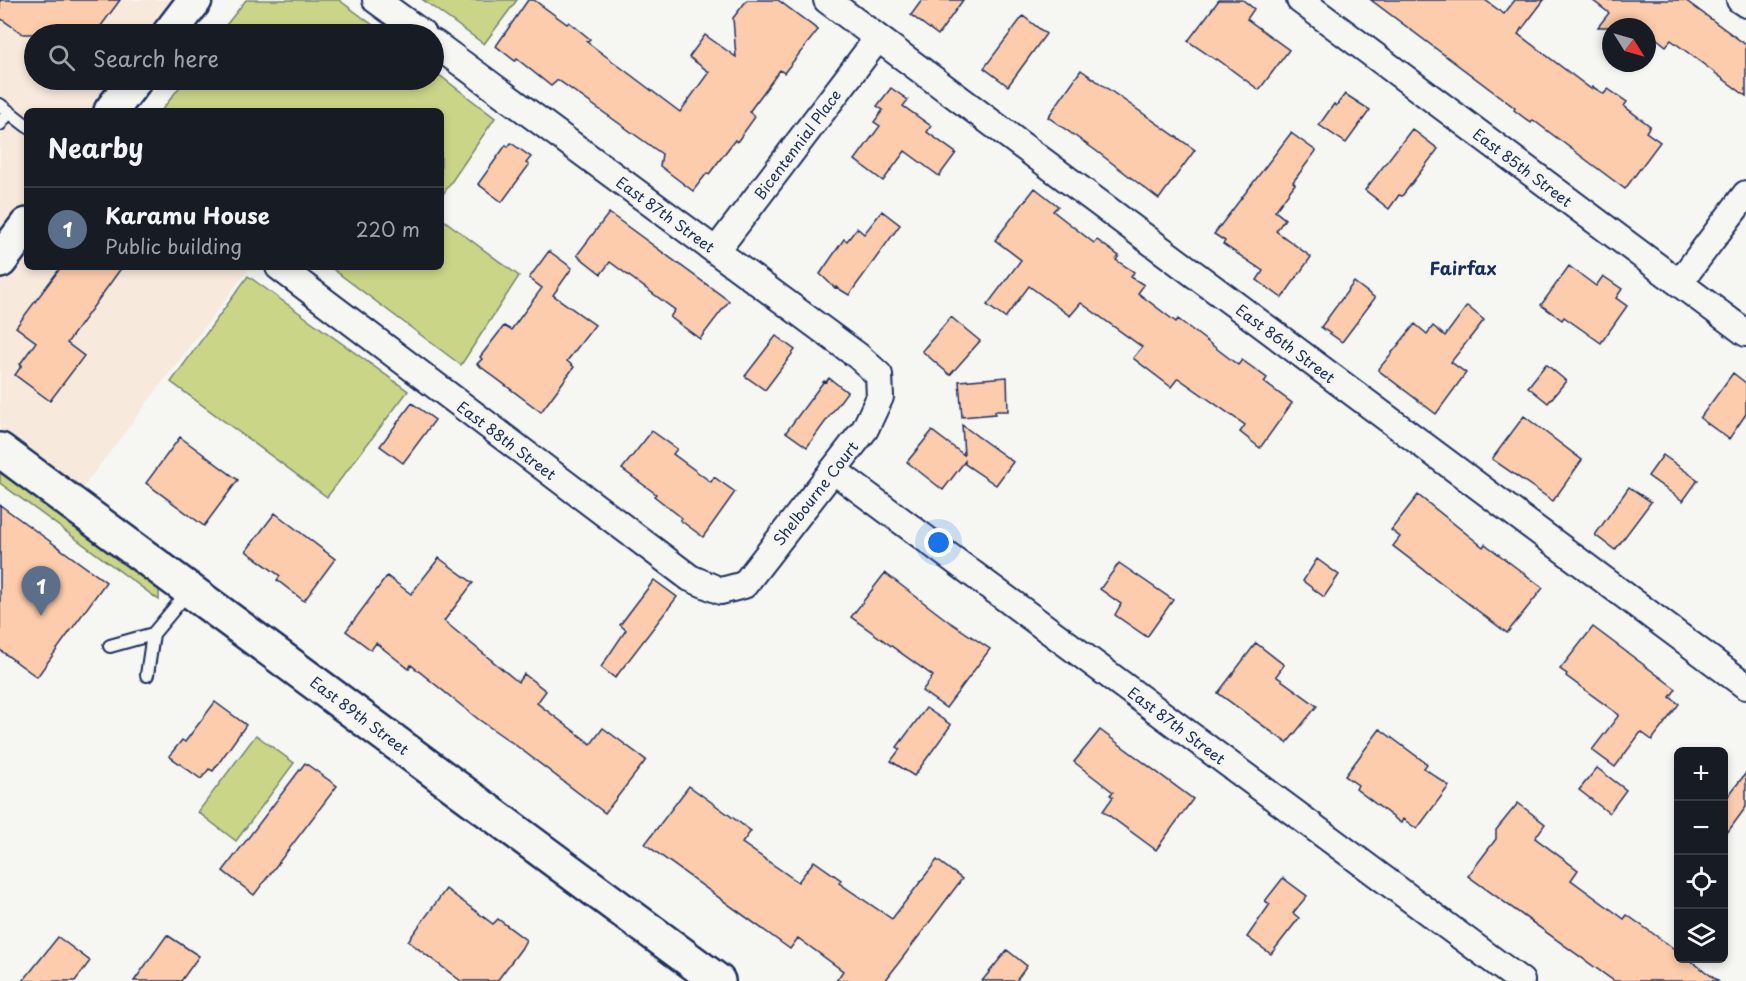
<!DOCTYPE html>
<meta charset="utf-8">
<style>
:root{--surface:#171b24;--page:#242831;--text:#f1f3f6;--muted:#9ea1a6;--line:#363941;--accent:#0f766e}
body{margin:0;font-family:"Playpen Sans",sans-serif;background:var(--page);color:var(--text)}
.controls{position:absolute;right:18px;bottom:18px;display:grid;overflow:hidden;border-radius:9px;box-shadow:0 3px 9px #0003}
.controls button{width:54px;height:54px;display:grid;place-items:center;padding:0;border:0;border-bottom:2px solid var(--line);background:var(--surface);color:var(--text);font:30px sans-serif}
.compass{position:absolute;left:1602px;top:18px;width:54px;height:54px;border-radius:50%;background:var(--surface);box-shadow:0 3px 9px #0003;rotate:127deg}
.you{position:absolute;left:939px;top:543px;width:21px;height:21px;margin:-15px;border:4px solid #fff;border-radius:50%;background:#1a73e8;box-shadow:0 0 0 9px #1a73e833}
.badge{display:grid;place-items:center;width:39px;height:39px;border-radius:50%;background:var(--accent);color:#fff;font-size:20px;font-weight:700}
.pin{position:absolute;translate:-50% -50px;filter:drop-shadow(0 2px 3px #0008)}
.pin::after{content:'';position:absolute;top:32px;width:21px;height:18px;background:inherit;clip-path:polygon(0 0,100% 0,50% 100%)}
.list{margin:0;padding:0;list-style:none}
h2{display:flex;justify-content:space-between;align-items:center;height:78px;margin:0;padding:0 24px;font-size:26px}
h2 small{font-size:20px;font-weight:400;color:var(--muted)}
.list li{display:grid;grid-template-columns:39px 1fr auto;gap:18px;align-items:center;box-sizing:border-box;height:84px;padding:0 24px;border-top:2px solid var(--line)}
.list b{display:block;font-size:22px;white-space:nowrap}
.list p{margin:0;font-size:20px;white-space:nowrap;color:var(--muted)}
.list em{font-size:20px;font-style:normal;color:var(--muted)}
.icon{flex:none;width:33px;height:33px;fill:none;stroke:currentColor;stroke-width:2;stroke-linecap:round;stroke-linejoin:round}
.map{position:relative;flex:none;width:1746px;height:981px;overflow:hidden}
.search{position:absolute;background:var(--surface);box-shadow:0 3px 9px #0003;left:24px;top:24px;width:420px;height:66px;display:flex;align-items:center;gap:15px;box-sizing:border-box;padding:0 21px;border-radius:33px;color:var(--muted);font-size:22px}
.panel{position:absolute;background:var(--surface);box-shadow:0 3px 9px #0003;left:24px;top:108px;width:420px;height:162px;border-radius:9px}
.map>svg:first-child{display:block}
.built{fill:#f8e9dd}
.green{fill:#cad588;stroke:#728273;stroke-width:1.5}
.building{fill:#fdccac;stroke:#1b2f5e;stroke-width:1.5}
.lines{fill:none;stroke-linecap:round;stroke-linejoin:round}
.lane-casing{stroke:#1b2f5e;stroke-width:16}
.street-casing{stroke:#1b2f5e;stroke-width:30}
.secondary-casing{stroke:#1b2f5e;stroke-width:38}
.lane{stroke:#f6f6f2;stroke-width:12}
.street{stroke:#f6f6f2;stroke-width:26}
.secondary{stroke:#f6f6f2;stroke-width:33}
.labels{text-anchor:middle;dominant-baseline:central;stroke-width:4.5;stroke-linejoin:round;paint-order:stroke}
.street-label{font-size:15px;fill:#1b2f5e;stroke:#f6f6f2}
.quarter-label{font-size:18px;font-weight:bold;fill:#1b2f5e;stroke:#f6f6f2}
</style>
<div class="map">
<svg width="1746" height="981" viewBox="0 0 1746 981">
<rect width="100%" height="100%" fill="#f6f6f2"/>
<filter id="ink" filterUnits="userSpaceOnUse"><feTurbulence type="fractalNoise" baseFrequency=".0167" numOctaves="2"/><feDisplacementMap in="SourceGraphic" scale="12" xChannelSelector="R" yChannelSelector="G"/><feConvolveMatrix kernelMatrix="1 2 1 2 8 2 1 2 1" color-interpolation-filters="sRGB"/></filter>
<g filter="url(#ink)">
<path class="built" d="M0,0h195l-26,34h-135v46h101l-24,31h-84v156h223l-178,235 -72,-52z"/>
<path class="green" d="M246,0h93l46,34h-166z
M423,0h94l-33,44z
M434,71l61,47 -54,79v-86h-280l24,-31h249z
M441,218l78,58 -58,89 -131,-98h111z
M248,276l160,115 -81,106 -156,-115z
M0,472l159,118v10l-159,-117z
M256,735l38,28 -58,78 -38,-29z"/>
<path class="building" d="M0,0h120l-25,34h-72l-23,-16z
M528,0h6l33,24 2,-2 21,17 -3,3 93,70 29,-40 -20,-15 16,-22 31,22 -3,-39 14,-18h31l40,30 -34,43 -4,-3 -31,42 6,5 -18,25 -2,-2 -26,34 -2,-1 -14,18 -33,-25 2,-12 -104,-74 -7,6 -34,-27 -2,2 -19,-15z
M922,0h41l-25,35 -27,-20z
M1219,0h24l11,9 -7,10 42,31 -30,40 -42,-31 -1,1 -28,-19z
M1371,0h114l19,14 11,-14h29l-26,34 73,55 2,-2 11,7 4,-5 19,13 -3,4 26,20 -4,6 14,10 -35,47 -92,-69 -2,3 -17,-13 1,-2z
M1592,0h93l61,45v51l-75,-56 -5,6 -19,-15v-4h-49l11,-14z
M1023,16l23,18 -38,52 -24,-18z
M1081,70l114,80 -36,49 -64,-49 -47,-33z
M891,88l17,12 -5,6 28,20 -4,6 29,21 -17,23 -34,-25 -22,30 -28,-21 25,-34 -6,-4 9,-12 -6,-4z
M1345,94l25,16 -24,33 -27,-18 15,-21 2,2z
M1412,129l26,20 -36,47 -3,-1 -10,14 -24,-19z
M1291,133l25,18 -23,31 2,2 -20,27 10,8 -9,12 35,26 -29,41 -25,-18 6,-9 -40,-27 2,-3 -11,-7z
M511,143l20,14 -5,6 3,2 -27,37 -24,-18 28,-39 2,2z
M1035,188l23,18 -5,5 41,32 3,-3 22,16 -3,4 18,12 -3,5 13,8 -6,8 38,29 2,-3 60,46 4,-5 25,18 -3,4 28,21 -32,45 -20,-16 5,-7 -67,-47 -7,9 -38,-29 9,-11 -61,-44 -11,13 -41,-30 -24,32 -18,-13 34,-45 -26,-20z
M882,211l18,14 -51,70 -13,-8 -1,1 -15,-14 24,-35 3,2 10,-13 7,6z
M609,213l120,88 -29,38 -30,-22 5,-7 -65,-48 -9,12 -24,-19z
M549,251l23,17 -19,27 42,30 -28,36 7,6 -33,45 -64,-48 5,-5 -2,-2 24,-31 7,4 31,-42 -13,-10z
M1569,266l27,20 7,-10 19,13 -6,9 11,8 -26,37 -37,-26 -2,3 -21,-15z
M61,267h61l-55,76 17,13 -34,45 -35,-26 7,-10 -2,-1 16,-22 -20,-15z
M1354,282l21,16 -33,44 -21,-15z
M1467,306l17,14 -33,42 15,11 -30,41 -58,-44 37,-46 12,10 6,-8 12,10z
M951,317l29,24 -30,34 -28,-24z
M776,336l19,14 -30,40 -20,-14z
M1546,364l20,17 -18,22 -20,-16z
M1733,373l13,10v31l-17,25 -29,-21z
M1007,377l1,34h-13v3l-33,3 -3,-36z
M829,378l18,14 -40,55 -21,-15 38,-51 2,1z
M412,403l23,17 -32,43 -23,-17z
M1524,416l58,44 -29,41 -61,-42z
M962,425l51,37 -17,23 -31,-21v-3l-22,29 -36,-28 25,-31 32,24z
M652,431l25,18 -4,5 38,28 3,-5 21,15 -32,45 -23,-17 2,-2 -28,-22 2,-2 -34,-25z
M180,437l58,43 -34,46 -58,-43z
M1663,455l35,25 -15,21 -35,-25z
M1629,487l22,15 -36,48 -20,-15z
M1418,495l65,52 2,-3 58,44 -36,45 -114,-87 7,-9 -9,-7z
M0,505l106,77 -69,95 -37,-27z
M275,513l60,46 -31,42 -27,-21 3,-4 -34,-25z
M439,558l34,25 -29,38 74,61 6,-8 22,17 -9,12 54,41 12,-16 43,32 -41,53 -91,-69 -36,-25 -67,-54 -2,4 -33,-26 -5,7 -25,-19 41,-55 24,18z
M1317,559l22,16 -15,22 -21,-16z
M1119,563l54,37 -26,37 -32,-22 6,-11 -21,-15z
M885,573l63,48 42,28 -44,59 -24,-17 11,-15 -82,-59z
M654,580l23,17 -62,81 -14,-11 25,-37 -6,-5z
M1593,627l83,62 -6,8 9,7 -27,36 -11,-8 -26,35 -23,-17 27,-35 -53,-39 1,-2 -7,-5z
M1256,643l28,22 -8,11 41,30 -30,37 -69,-50z
M215,702l31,23 -33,46 -4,-2 -8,10 -32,-23 13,-16 3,2z
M926,708l25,17 -37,51 -23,-15 9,-12 -3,-2z
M1380,729l47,35 -3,4 25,18 -32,43 -14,-10 -2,4 -45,-34 2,-4 -13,-9z
M1100,730l93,69 -37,51 -53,-39 10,-14 -3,-2 3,-3 -39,-30z
M305,763l32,23 -83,109 -31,-24z
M1597,768l29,22 -17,23 -30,-23z
M1746,773v34l-22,30v-36z
M689,786l62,45 -9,12 56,39 16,-21 27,19 -2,3 53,36 45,-59 25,19 -77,102h-49l7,-10 -45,-33 -8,11 -145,-105z
M1518,803l27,21 -10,14 43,32 -7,10 53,39 3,-4 42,30 9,7v6h9l31,23h-104l-146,-105 28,-37v-9z
M1283,878l24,18 -14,17 6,5 -28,36 -24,-17 23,-33 -5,-3z
M446,889l47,35 5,-5 28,21 -5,9 -24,32h-36l-53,-40z
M167,935l32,21 -18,25h-47z
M58,937l32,24 -15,20h-52z
M1007,950l20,16 -11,15h-34z"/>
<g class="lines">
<g class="lane-casing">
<path id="lane" d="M0,105l9,7 -9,12
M9,112l18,14
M110,646l43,-12
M147,675l6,-41 35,-42"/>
</g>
<g class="street-casing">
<path id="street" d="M376,0l47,34
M827,0l919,686
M1300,0l446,333
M1740,0l6,4
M716,251l162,-213
M279,267l411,311 31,13 23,-6 121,-156 15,-32 -1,-22 -21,-19 -424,-313
M1679,283l67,-89
M833,470l688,511"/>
</g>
<g class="secondary-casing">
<path id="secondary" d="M169,34l26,-34
M111,111l24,-31
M0,261l27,-36
M0,450l718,531"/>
</g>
<use href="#lane" class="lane"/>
<use href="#street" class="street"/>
<use href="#secondary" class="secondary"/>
</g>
</g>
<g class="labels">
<g class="street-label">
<text transform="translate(797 144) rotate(-53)">Bicentennial Place</text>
<text transform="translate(1523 167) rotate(37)">East 85th Street</text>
<text transform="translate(666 214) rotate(36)">East 87th Street</text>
<text transform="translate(1286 343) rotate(37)">East 86th Street</text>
<text transform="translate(507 440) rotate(37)">East 88th Street</text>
<text transform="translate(815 493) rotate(-52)">Shelbourne Court</text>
<text transform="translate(360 715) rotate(37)">East 89th Street</text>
<text transform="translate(1177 725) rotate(37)">East 87th Street</text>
</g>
<g class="quarter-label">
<text x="1463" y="267">Fairfax</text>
</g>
</g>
</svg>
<div class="controls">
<button>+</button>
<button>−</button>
<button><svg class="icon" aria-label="locate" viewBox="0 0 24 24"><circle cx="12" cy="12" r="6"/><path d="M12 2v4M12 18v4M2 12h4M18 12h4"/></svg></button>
<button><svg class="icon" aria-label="layers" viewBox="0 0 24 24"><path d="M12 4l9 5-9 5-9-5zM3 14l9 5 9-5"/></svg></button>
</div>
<svg class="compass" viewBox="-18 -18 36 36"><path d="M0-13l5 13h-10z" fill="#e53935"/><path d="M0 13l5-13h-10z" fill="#9ea1a6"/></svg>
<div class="you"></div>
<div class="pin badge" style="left:41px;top:616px;background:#5c6f8a">1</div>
<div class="search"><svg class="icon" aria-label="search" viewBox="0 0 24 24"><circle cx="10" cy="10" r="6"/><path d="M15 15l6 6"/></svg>Search here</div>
<section class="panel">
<h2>Nearby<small></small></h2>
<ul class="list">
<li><span class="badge" style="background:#5c6f8a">1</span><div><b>Karamu House</b><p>Public building</p></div><em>220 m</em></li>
</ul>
</section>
</div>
